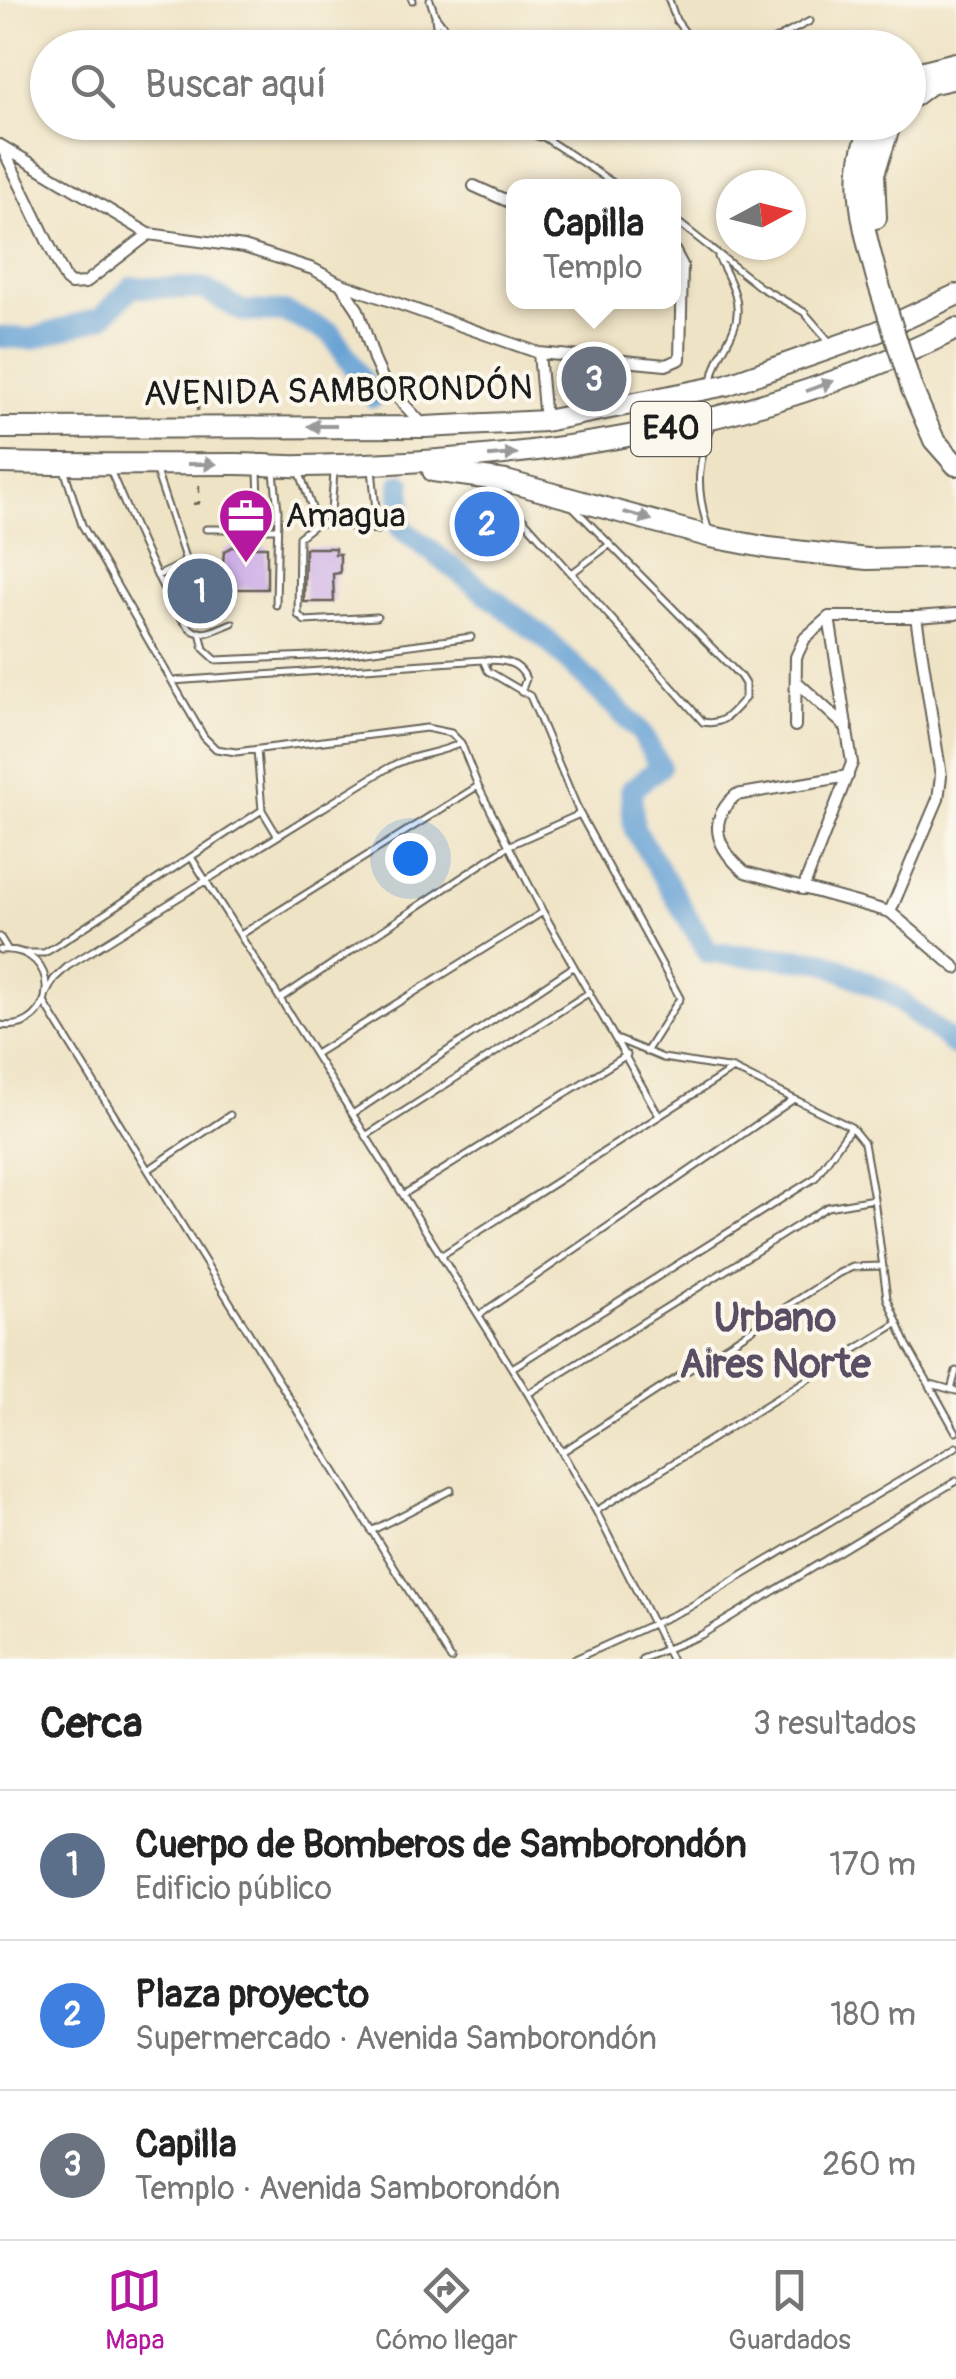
<!DOCTYPE html>
<html lang="es">
<meta charset="utf-8">
<style>
:root{--surface:#fff;--page:#f6f6f6;--text:#222;--muted:#767676;--line:#e0e0e0;--accent:#b5179e}
body{margin:0;font-family:Pangolin,sans-serif;background:var(--page);color:var(--text)}
.compass{position:absolute;left:716px;top:170px;width:90px;height:90px;border-radius:50%;background:var(--surface);box-shadow:0 2px 8px #0004;rotate:83deg}
.you{position:absolute;left:410px;top:858px;width:35px;height:35px;margin:-25px;border:8px solid #fff;border-radius:50%;background:#1a73e8;box-shadow:0 0 0 15px #1a73e833}
.badge{display:grid;place-items:center;width:65px;height:65px;border-radius:50%;background:var(--accent);color:#fff;font-size:32px;font-weight:700}
.pin{position:absolute;translate:-50% -50%;border:5px solid #fff;box-shadow:0 2px 10px #0006}
.popup{position:absolute;left:506px;top:179px;width:175px;height:130px;box-sizing:border-box;display:grid;place-content:center;border-radius:20px;background:var(--surface);filter:drop-shadow(0 2px 8px #0005);font-size:32px;white-space:nowrap;color:var(--muted)}
.popup b{font-size:38px;color:var(--text)}
.popup::after{content:'';position:absolute;left:50%;top:100%;margin-left:-20px;border:20px solid transparent;border-top-color:var(--surface)}
.list{margin:0;padding:0;list-style:none}
h2{display:flex;justify-content:space-between;align-items:center;height:130px;margin:0;padding:0 40px;font-size:42px}
h2 small{font-size:32px;font-weight:400;color:var(--muted)}
.list li{display:grid;grid-template-columns:65px 1fr auto;gap:30px;align-items:center;box-sizing:border-box;height:150px;padding:0 40px;border-top:2px solid var(--line)}
.list b{display:block;font-size:38px;white-space:nowrap}
.list p{margin:0;font-size:32px;white-space:nowrap;color:var(--muted)}
.list em{font-size:32px;font-style:normal;color:var(--muted)}
.icon{flex:none;width:55px;height:55px;fill:none;stroke:currentColor;stroke-width:2;stroke-linecap:round;stroke-linejoin:round}
.map{position:relative;flex:none;width:956px;height:1659px;overflow:hidden}
.search{position:absolute;background:var(--surface);box-shadow:0 2px 8px #0004;left:30px;right:30px;top:30px;height:110px;display:flex;align-items:center;gap:25px;box-sizing:border-box;padding:0 35px;border-radius:55px;color:var(--muted);font-size:38px}
.sheet{height:580px;background:var(--surface)}
nav{display:flex;justify-content:space-around;align-items:center;box-sizing:border-box;height:140px;border-top:2px solid var(--line);background:var(--surface);font-size:28px;color:var(--muted)}
nav a{display:grid;justify-items:center;gap:5px}
nav .on{color:var(--accent)}
.map>svg:first-child{display:block}
.lines{fill:none;stroke-linecap:round;stroke-linejoin:round}
.river{stroke:#629fd3;stroke-width:22}
.building{fill:#cbace6}
.lane-casing{stroke:#666257;stroke-width:9}
.street-casing{stroke:#666257;stroke-width:14}
.highway-casing{stroke:#666257;stroke-width:24}
.path{stroke:#666257;stroke-width:2.5;stroke-dasharray:8 8;stroke-linecap:butt}
.lane{stroke:#fff;stroke-width:5}
.street{stroke:#fff;stroke-width:10}
.highway{stroke:#fff;stroke-width:20}
.highway-bridge-casing{stroke:#666257;stroke-width:24;stroke-linecap:butt}
.highway-bridge{stroke:#fff;stroke-width:20}
.oneway{fill:#999}
.labels{text-anchor:middle;dominant-baseline:central;stroke-width:8;stroke-linejoin:round;paint-order:stroke}
.shield{fill:#fbf7ec;stroke:#5f5e5a;stroke-width:2.5}
.shield-label{font-size:32px;font-weight:bold;fill:#1c1c1c}
.street-label{font-size:35px;fill:#1c1c1c;stroke:#fbf7ec}
.poi-label{font-size:35px;fill:#1c1c1c;stroke:#fbf7ec;text-anchor:start}
.quarter-label{font-size:40px;font-weight:bold;fill:#594e63;stroke:#fbf7ec}
</style>
<div class="map">
<svg width="956" height="1659" viewBox="0 0 956 1659">
<rect width="100%" height="100%" fill="#fbf7ec"/>
<filter id="ink" filterUnits="userSpaceOnUse"><feTurbulence type="fractalNoise" baseFrequency=".01" numOctaves="2"/><feDisplacementMap in="SourceGraphic" scale="20" xChannelSelector="R" yChannelSelector="G"/><feConvolveMatrix kernelMatrix="1 2 1 2 8 2 1 2 1" color-interpolation-filters="sRGB"/></filter>
<filter id="wash" filterUnits="userSpaceOnUse"><feTurbulence type="fractalNoise" baseFrequency=".0048" numOctaves="4" result="noise"/><feDisplacementMap in="SourceGraphic" scale="40" xChannelSelector="R" yChannelSelector="G"/><feGaussianBlur stdDeviation="2.25" result="paint"/><feColorMatrix in="noise" values="0 0 0 0 0 0 0 0 0 0 0 0 0 0 0 0 0 1.4 0 .05"/><feComposite in="paint" operator="in"/></filter>
<g filter="url(#wash)">
<rect width="100%" height="100%" fill="#efe3c5"/>
<g class="lines">
<path class="river" d="M0,337l32,2 70,-22 30,-30 72,2 38,22 43,1 46,21 42,64
M401,484v44l146,112 94,92 19,35 -29,23 3,38 75,125 114,8 68,33 65,52"/>
</g>
<g id="blocks">
<path class="building" d="M232,547h35v42h-43l6,11 -35,22 -25,-40 36,-22 15,24 3,-33z
M305,548h30v6h5v19l-7,1 1,28h-30z"/>
</g>
</g>
<g filter="url(#ink)">
<use href="#blocks" fill-opacity="0" stroke="#666257" stroke-width="2.5"/>
<g class="lines">
<g class="lane-casing">
<path id="lane" d="M412,0h1
M430,0l5,15 25,33
M669,0l7,20 17,23 20,5
M435,18l4,30
M759,48l51,-27
M495,122l45,15
M530,122l15,16 73,48
M674,219l86,68 44,25 25,29
M712,381c4,-24 14,-33 22,-53 10,-26 -5,-49 -16,-71
M64,469l18,56 122,212 12,12 20,3 190,-24 25,5 10,10 17,43 65,126 115,202
M372,469l6,61 -61,-7 -18,14 -1,78 7,6 72,-4
M110,470c13,29 60,148 84,161 11,6 27,-4 38,-8
M299,470l18,53
M156,471l29,87 -3,6 -25,12
M258,472l2,57
M274,472l4,38 -2,95
M495,487l208,235c21,4 29,-10 42,-24v-14l-5,-8 -168,-170
M330,524l4,-51
M708,528c-13,-40 -11,-66 5,-105
M206,529h69
M572,573l37,-28
M200,632l4,17 12,11 120,-5 135,-18
M483,660c17,0 36,0 43,19l-5,13
M172,681l311,-21 5,11 42,25 50,118 100,184 -34,54
M257,750l5,60 15,25
M191,857l337,537 68,117 75,148
M242,934l236,-148
M0,937l8,13
M0,950c64,-5 59,84 0,75
M25,953h19l9,-5 209,-138
M46,994l8,-15 14,-13 318,-197c27,-16 48,-13 75,-26
M281,998l229,-153 70,-31
M44,1002l407,657
M619,1040l44,18 70,11 118,58 13,16 10,56
M317,1053l226,-141
M354,1113l219,-146
M367,1135l223,-143
M148,1170l82,-55
M404,1194l223,-139
M442,1255l291,-186
M479,1315l315,-216
M512,1368l303,-190 36,-51
M931,1384l25,7
M951,1390l5,-19
M528,1394l299,-187 47,-8 13,99 20,47 49,87
M562,1452l277,-179 14,-6 28,-1
M596,1511l302,-188
M371,1531l80,-41
M575,1659l113,-51 268,-161
M642,1659l59,-24 255,-154"/>
</g>
<g class="street-casing">
<path id="street" d="M0,145l149,89 95,13 69,22 26,14 200,70 127,12 14,-6 2,-94 -8,-15
M2,147l64,133 5,4 14,-1 64,-49
M474,186l40,18
M340,283l18,27 17,52 10,22 39,42
M539,353l6,68
M797,682l50,46
M795,726l1,-69 9,-19 24,-21h87l40,-3
M848,776l-112,19c-31,27 -18,54 9,77l145,40 66,56
M803,889l49,-126 -23,-146
M890,912l48,-113 3,-23 -25,-159"/>
</g>
<g class="highway-casing">
<path id="highway" d="M908,81l12,-9 36,-9
M908,100l21,-16 27,-6
M875,122c-30,47 -10,111 3,160
M876,218l-2,-45 17,-51
M912,389l22,51 22,25
M0,428l425,-1 120,-6 181,-36 151,-53 79,-37
M0,463c78,2 156,1 235,1 22,0 45,3 68,2 226,-4 449,-35 653,-137
M433,471l73,10 205,56 58,11 98,11 89,-2"/>
</g>
<path class="path" d="M193,393h6l-1,18
M193,504l6,-1v-23"/>
<use href="#lane" class="lane"/>
<use href="#street" class="street"/>
<use href="#highway" class="highway"/>
<g class="highway-bridge-casing">
<path id="highway-bridge" d="M878,282l34,107"/>
</g>
<use href="#highway-bridge" class="highway-bridge"/>
</g>
<defs><path id="oneway-solid" d="M-6-.8H1V-3.2L6.5 0L1 3.2V.8H-6Z" transform="scale(2.5)"/></defs>
<g class="oneway">
<use href="#oneway-solid" transform="translate(820 386) rotate(-20)"/>
<use href="#oneway-solid" transform="translate(322 426) rotate(-180)"/>
<use href="#oneway-solid" transform="translate(503 455) rotate(-5)"/>
<use href="#oneway-solid" transform="translate(202 464)"/>
<use href="#oneway-solid" transform="translate(638 516) rotate(16)"/>
</g>
</g>
<defs>
<g id="office-pin" transform="scale(2.875)"><path d="M0 17L-7.5 6A9.5 9.5 0 1 1 7.5 6Z" fill="#b5179e" stroke="#fbf7ec"/><path d="M-6-3h4V-5.5h4V-3h4V5H-6ZM-1-4.5V-3h2v-1.5ZM-6 0V1H6V0Z" fill="#fff"/></g>
</defs>
<g fill-rule="evenodd">
<use href="#office-pin" x="246" y="516"/>
</g>
<g class="labels">
<rect class="shield" x="631" y="402" width="80" height="54" rx="8"/>
<g class="shield-label">
<text x="671" y="429">E40</text>
</g>
<g class="street-label">
<text transform="translate(338 391) rotate(-1)">AVENIDA SAMBORONDÓN</text>
</g>
<g class="poi-label">
<text x="285" y="516">Amagua</text>
</g>
<g class="quarter-label">
<text x="775" y="1318">Urbano<tspan x="775" dy="46">Aires Norte</tspan></text>
</g>
</g>
</svg>
<svg class="compass" viewBox="-18 -18 36 36"><path d="M0-13l5 13h-10z" fill="#e53935"/><path d="M0 13l5-13h-10z" fill="#767676"/></svg>
<div class="you"></div>
<div class="pin badge" style="left:200px;top:591px;background:#5c6f8a">1</div>
<div class="pin badge" style="left:487px;top:524px;background:#3f7fe0">2</div>
<div class="pin badge" style="left:594px;top:379px;background:#6b7280">3</div>
<div class="popup"><b>Capilla</b>Templo</div>
<div class="search"><svg class="icon" aria-label="search" viewBox="0 0 24 24"><circle cx="10" cy="10" r="6"/><path d="M15 15l6 6"/></svg>Buscar aquí</div>
</div>
<section class="sheet">
<h2>Cerca<small>3 resultados</small></h2>
<ul class="list">
<li><span class="badge" style="background:#5c6f8a">1</span><div><b>Cuerpo de Bomberos de Samborondón</b><p>Edificio público</p></div><em>170 m</em></li>
<li><span class="badge" style="background:#3f7fe0">2</span><div><b>Plaza proyecto</b><p>Supermercado · Avenida Samborondón</p></div><em>180 m</em></li>
<li><span class="badge" style="background:#6b7280">3</span><div><b>Capilla</b><p>Templo · Avenida Samborondón</p></div><em>260 m</em></li>
</ul>
</section>
<nav>
<a class="on"><svg class="icon" aria-label="map" viewBox="0 0 24 24"><path d="M3 6l6-2 6 2 6-2v14l-6 2-6-2-6 2zM9 4v14M15 6v14"/></svg>Mapa</a>
<a><svg class="icon" aria-label="directions" viewBox="0 0 24 24"><path d="M12 3l9 9-9 9-9-9zM9 14v-3h6M13 9l2 2-2 2"/></svg>Cómo llegar</a>
<a><svg class="icon" aria-label="saved" viewBox="0 0 24 24"><path d="M7 4h10v16l-5-4-5 4z"/></svg>Guardados</a>
</nav>
